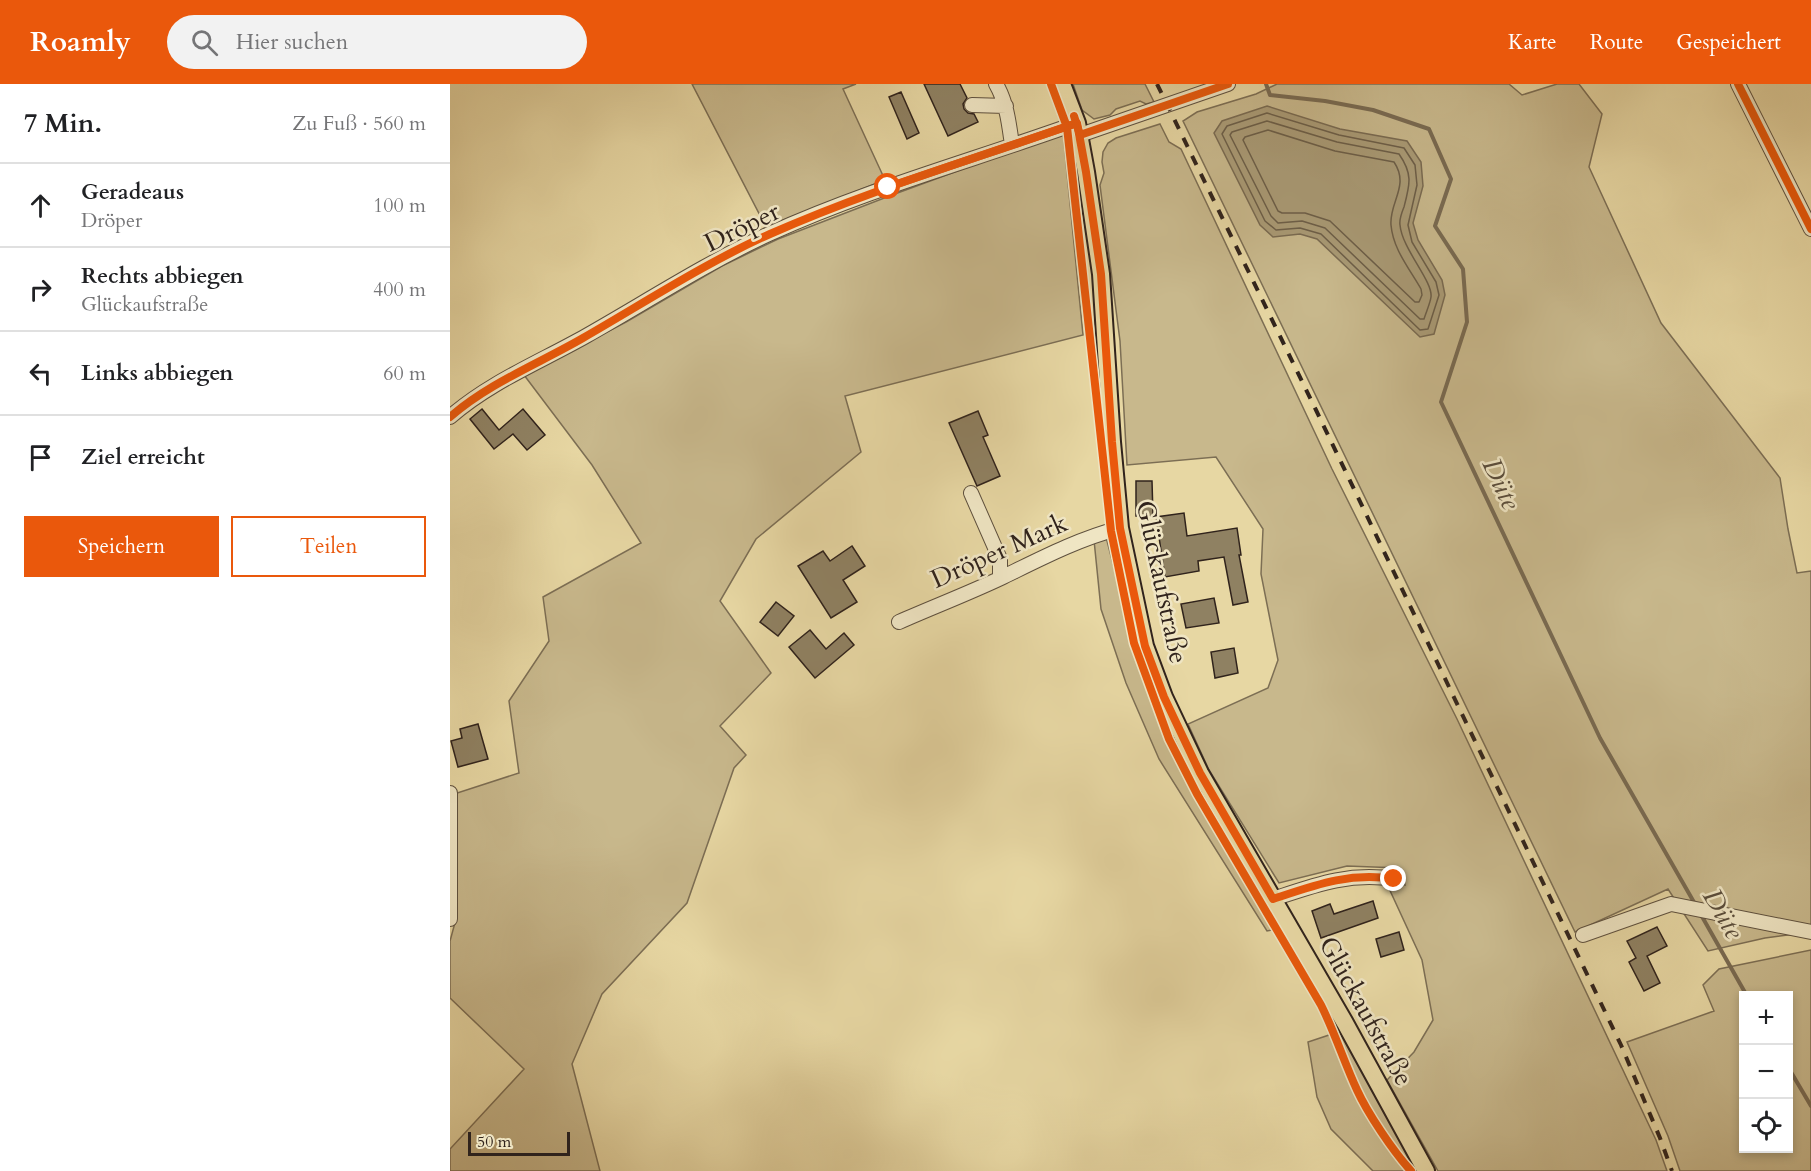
<!DOCTYPE html>
<html lang="de">
<meta charset="utf-8">
<style>
:root{--surface:#fff;--page:#f2f2f2;--text:#202124;--muted:#757577;--line:#e0e0e0;--accent:#ea580c}
body{margin:0;font-family:Cardo,serif;background:var(--page);color:var(--text)}
.controls{position:absolute;right:18px;bottom:18px;display:grid;overflow:hidden;border-radius:0px;box-shadow:0 3px 9px #0003}
.controls button{width:54px;height:54px;display:grid;place-items:center;padding:0;border:0;border-bottom:2px solid var(--line);background:var(--surface);color:var(--text);font:30px sans-serif}
.scale{position:absolute;left:18px;bottom:15px;width:102px;box-sizing:border-box;padding-left:6px;border:3px solid #30231c;border-top:0;font-size:16px;line-height:21px;white-space:nowrap;color:#30231c;-webkit-text-stroke:4px #efe5c3;paint-order:stroke}
.stop{position:absolute;width:18px;height:18px;margin:-14px;border:4px solid #ea580c;border-radius:50%;background:#fff}
.stop.end{background:#ea580c;border-color:#fff;box-shadow:0 2px 6px #0008}
.list{margin:0;padding:0;list-style:none}
h2{display:flex;justify-content:space-between;align-items:center;height:78px;margin:0;padding:0 24px;font-size:26px}
h2 small{font-size:20px;font-weight:400;color:var(--muted)}
.list li{display:grid;grid-template-columns:39px 1fr auto;gap:18px;align-items:center;box-sizing:border-box;height:84px;padding:0 24px;border-top:2px solid var(--line)}
.list b{display:block;font-size:22px;white-space:nowrap}
.list p{margin:0;font-size:20px;white-space:nowrap;color:var(--muted)}
.list em{font-size:20px;font-style:normal;color:var(--muted)}
.actions{display:flex;gap:12px;padding:18px 24px}
.actions a{flex:1;padding:14px 0;border:2px solid var(--accent);border-radius:0px;text-align:center;font-size:21px;color:var(--accent)}
.actions .main{background:var(--accent);color:#fff}
.icon{flex:none;width:33px;height:33px;fill:none;stroke:currentColor;stroke-width:2;stroke-linecap:round;stroke-linejoin:round}
.map{position:relative;flex:none;width:1361px;height:1087px;overflow:hidden}
header{display:flex;align-items:center;gap:36px;box-sizing:border-box;height:84px;padding:0 30px;background:var(--accent);color:#fff}
header strong{font-size:28px}
nav{display:flex;gap:33px;margin-inline-start:auto;font-size:21px}
.search{width:420px;height:54px;background:var(--page);display:flex;align-items:center;gap:15px;box-sizing:border-box;padding:0 21px;border-radius:33px;color:var(--muted);font-size:22px}
main{display:flex}
aside{flex:1;background:var(--surface)}
.map>svg:first-child{display:block}
.green{fill:#c8b88c;stroke:#7c6e54;stroke-width:1.5;fill-rule:evenodd}
.water{fill:#a99a75;stroke:#796a51;stroke-width:1.5}
.lines{fill:none;stroke-linecap:round;stroke-linejoin:round}
.shore{stroke:#6c5e48;stroke-width:1.5}
.stream{stroke:#796a51;stroke-width:4}
.building{fill:#8f8162;stroke:#30231c;stroke-width:1.5}
.minor-casing{stroke:#5e503e;stroke-width:16}
.major-casing{stroke:#30231c;stroke-width:20}
.minor{stroke:#efe5c3;stroke-width:14}
.major{stroke:#e7d7a3;stroke-width:16}
.rail{stroke:#30231c;stroke-width:4;stroke-dasharray:10 10;stroke-linecap:butt}
.cycleway-casing{stroke:#efe5c3;stroke-width:11}
.cycleway{stroke:#e8590c;stroke-width:8}
.route{stroke:#ea580c;stroke-width:8}
.labels{text-anchor:middle;dominant-baseline:central;stroke-width:5;stroke-linejoin:round;paint-order:stroke}
.street-label{font-size:26px;fill:#30231c;stroke:#efe5c3}
.water-label{font-size:27px;font-style:italic;fill:#5a4d3b;stroke:#efe5c3}
</style>
<header>
<strong>Roamly</strong>
<div class="search"><svg class="icon" aria-label="search" viewBox="0 0 24 24"><circle cx="10" cy="10" r="6"/><path d="M15 15l6 6"/></svg>Hier suchen</div>
<nav><a>Karte</a><a>Route</a><a>Gespeichert</a></nav>
</header>
<main>
<aside>
<h2>7 Min.<small>Zu Fuß · 560 m</small></h2>
<ul class="list">
<li><svg class="icon" aria-label="ahead" viewBox="0 0 24 24"><path d="M12 20V5M6 11l6-6 6 6"/></svg><div><b>Geradeaus</b><p>Dröper</p></div><em>100 m</em></li>
<li><svg class="icon" aria-label="right" viewBox="0 0 24 24"><path d="M7 20v-9h11M14 6l5 5-5 5"/></svg><div><b>Rechts abbiegen</b><p>Glückaufstraße</p></div><em>400 m</em></li>
<li><svg class="icon" aria-label="left" viewBox="0 0 24 24"><path d="M17 20v-9H6M10 6l-5 5 5 5"/></svg><div><b>Links abbiegen</b></div><em>60 m</em></li>
<li><svg class="icon" aria-label="arrive" viewBox="0 0 24 24"><path d="M6 21V4h12l-3 4 3 4H6"/></svg><div><b>Ziel erreicht</b></div></li>
</ul>
<div class="actions"><a class="main">Speichern</a><a>Teilen</a></div>
</aside>
<div class="map">
<svg width="1361" height="1087" viewBox="0 0 1361 1087">
<rect width="100%" height="100%" fill="#e7d7a3"/>
<filter id="stains"><feTurbulence type="fractalNoise" baseFrequency=".00333" numOctaves="4"/><feColorMatrix values="0 0 0 0 .2 0 0 0 0 .09 0 0 0 0 .02 0 0 0 .5 -.17"/></filter>
<radialGradient id="worn" r=".72"><stop offset=".6" stop-color="#630" stop-opacity="0"/><stop offset="1" stop-color="#630" stop-opacity=".3"/></radialGradient>
<path class="green" d="M242,0h164l-13,5 42,91 -119,47z
M623,0h72l9,18 -8,2 -6,-3 -24,8 -6,6 -16,4 -12,-9z
M827,0h232l13,11 35,-11h22l23,30 -13,53 72,156 119,155 8,51 9,44 14,-2v361l-46,6 -57,13 -40,-62 -93,43 -392,-811 14,-9 59,-18z
M710,40l9,18 12,7 151,320 125,250 199,421 11,31h-229l-51,-91 27,-28 19,-32 -11,-60 -35,-76 18,1 -5,-17 -53,-2 -68,17 -70,-113 -21,-46 80,-36 10,-28 -17,-86 2,-45 -47,-72 -89,8 -7,-124 -20,-156 4,-12 -2,-11 1,-10 5,-9 8,-5z
M613,48l20,203 -238,61 16,56 -105,87 -36,62 51,72 -51,53 26,29 -12,13 -47,135 -85,91 -30,70 28,107h-150v-22l74,-80 -74,-71v-57l6,-22 -2,-125 65,-21 -10,-72 40,-60 -6,-44 98,-54 -49,-78 -68,-90 102,-53 96,-56 56,-27 114,-44z
M656,453l28,106 35,96 28,55 81,135 -11,2 -108,-172 -33,-76 -25,-74 -7,-69z
M1361,866v221h-131l-12,-35 -41,-94 87,-31 -11,-26 16,-16zM1294,912h44v152h-44z
M895,939l77,148h-49l-42,-42 -14,-32 -9,-55 27,-9z"/>
<path class="water" d="M817,22l73,23 67,12 14,21 2,24 -10,37 5,17 24,40 3,15 -11,39 -14,3 -103,-98 -17,-5 -27,3 -13,-12 -46,-92 8,-12z"/>
<g class="lines">
<path class="shore" d="M817,29l72,22 65,13 11,17 2,20 -9,40 4,17 24,40 3,13 -11,34 -8,1 -99,-96 -21,-6 -24,2 -11,-9 -43,-87 5,-8z
M817,37l70,21 62,12c14,20 11,30 5,53 -2,5 -5,12 -4,18 2,24 33,56 31,72 -1,7 -5,15 -7,22h-4l-95,-91 -23,-7 -24,2 -7,-7 -41,-81 2,-3z
M818,46l67,21 59,11c16,24 -5,40 -3,63 2,24 18,43 30,64l1,6 -3,7h-4l-85,-81 -25,-8h-23l-4,-2 -35,-71 2,-3z"/>
<path class="stream" d="M816,0l4,11 55,6 48,9 56,19 22,50 -16,47 28,43 4,53 -26,80 159,336 95,166
M1250,829l47,83
M1338,983l23,39"/>
</g>
<path class="building" d="M474,0h36l7,14 -4,6 1,5 4,4 6,1 4,8 -30,14z
M451,8l18,41 -12,6 -18,-42z
M32,325l17,21 24,-21 22,26 -18,15 -14,-16 -19,15 -24,-30z
M528,327l10,24 -5,2 17,39 -23,10 -28,-63z
M686,397h16l1,35h-17z
M734,429l3,23 50,-8 4,27h-2l9,47 -15,3 -9,-48 -26,4 1,10 -34,6 -9,-60z
M402,462l13,20 -22,14 14,22 -26,16 -33,-52 25,-15 7,10z
M764,514l5,25 -33,5 -5,-24z
M326,518l18,14 -16,20 -18,-14z
M360,546l16,19 18,-16 10,12 -39,33 -26,-31z
M784,564l4,25 -23,5 -4,-26z
M28,640l10,35 -30,8 -7,-26 11,-3 -2,-9z
M923,817l5,17 -57,20 -9,-27 18,-7 4,10z
M1207,843l10,19 -20,10 13,27 -16,8 -15,-29 7,-4 -9,-17z
M949,848l5,18 -23,7 -5,-18z"/>
<g class="lines">
<g class="minor-casing">
<path id="minor" d="M546,0c11,19 13,40 16,61
M1288,0l73,145
M522,21l34,1
M630,51l148,-51
M0,333c40,-35 90,-55 136,-81 60,-34 120,-73 183,-102 99,-45 205,-74 308,-111
M521,409l29,66v19
M449,538c34,-15 68,-28 102,-44 39,-19 77,-39 119,-50
M0,709v126
M823,815c42,-14 76,-27 121,-20
M1133,851l88,-31 140,28"/>
</g>
<g class="major-casing">
<path id="major" d="M612,0l15,39 9,49 15,102 11,168 8,86 25,118 19,51 36,76 145,250 81,148"/>
</g>
<use href="#minor" class="minor"/>
<use href="#major" class="major"/>
<path class="rail" d="M707,0l159,326 305,635 39,93 12,33"/>
<g class="cycleway-casing">
<path id="cycleway" d="M601,0l16,43 44,404 23,112 35,96 28,55 124,211c14,28 23,57 36,85 11,24 36,61 54,81
M1288,0l73,145
M624,32l6,19 148,-51
M0,333c39,-34 88,-53 133,-79 61,-35 122,-75 187,-104 99,-44 202,-74 304,-110"/>
</g>
<use href="#cycleway" class="cycleway"/>
</g>
<g class="lines">
<path class="route" d="M438,103l189,-64 9,49 15,102 11,168 8,86 25,118 19,51 36,76 73,126c42,-14 76,-27 121,-20"/>
</g>
<g class="labels">
<g class="street-label">
<text transform="translate(292 143) rotate(-26)">Dröper</text>
<text transform="translate(549 467) rotate(-24)">Dröper Mark</text>
<text transform="translate(712 498) rotate(78)">Glückaufstraße</text>
<text transform="translate(916 927) rotate(61)">Glückaufstraße</text>
</g>
<g class="water-label">
<text transform="translate(1051 400) rotate(65)">Düte</text>
<text transform="translate(1273 830) rotate(60)">Düte</text>
</g>
</g>
<rect width="100%" height="100%" filter="url(#stains)"/>
<rect width="100%" height="100%" fill="url(#worn)"/>
</svg>
<div class="controls">
<button>+</button>
<button>−</button>
<button><svg class="icon" aria-label="locate" viewBox="0 0 24 24"><circle cx="12" cy="12" r="6"/><path d="M12 2v4M12 18v4M2 12h4M18 12h4"/></svg></button>
</div>
<div class="scale">50 m</div>
<div class="stop" style="left:438px;top:103px"></div>
<div class="stop end" style="left:944px;top:795px"></div>
</div>
</main>
